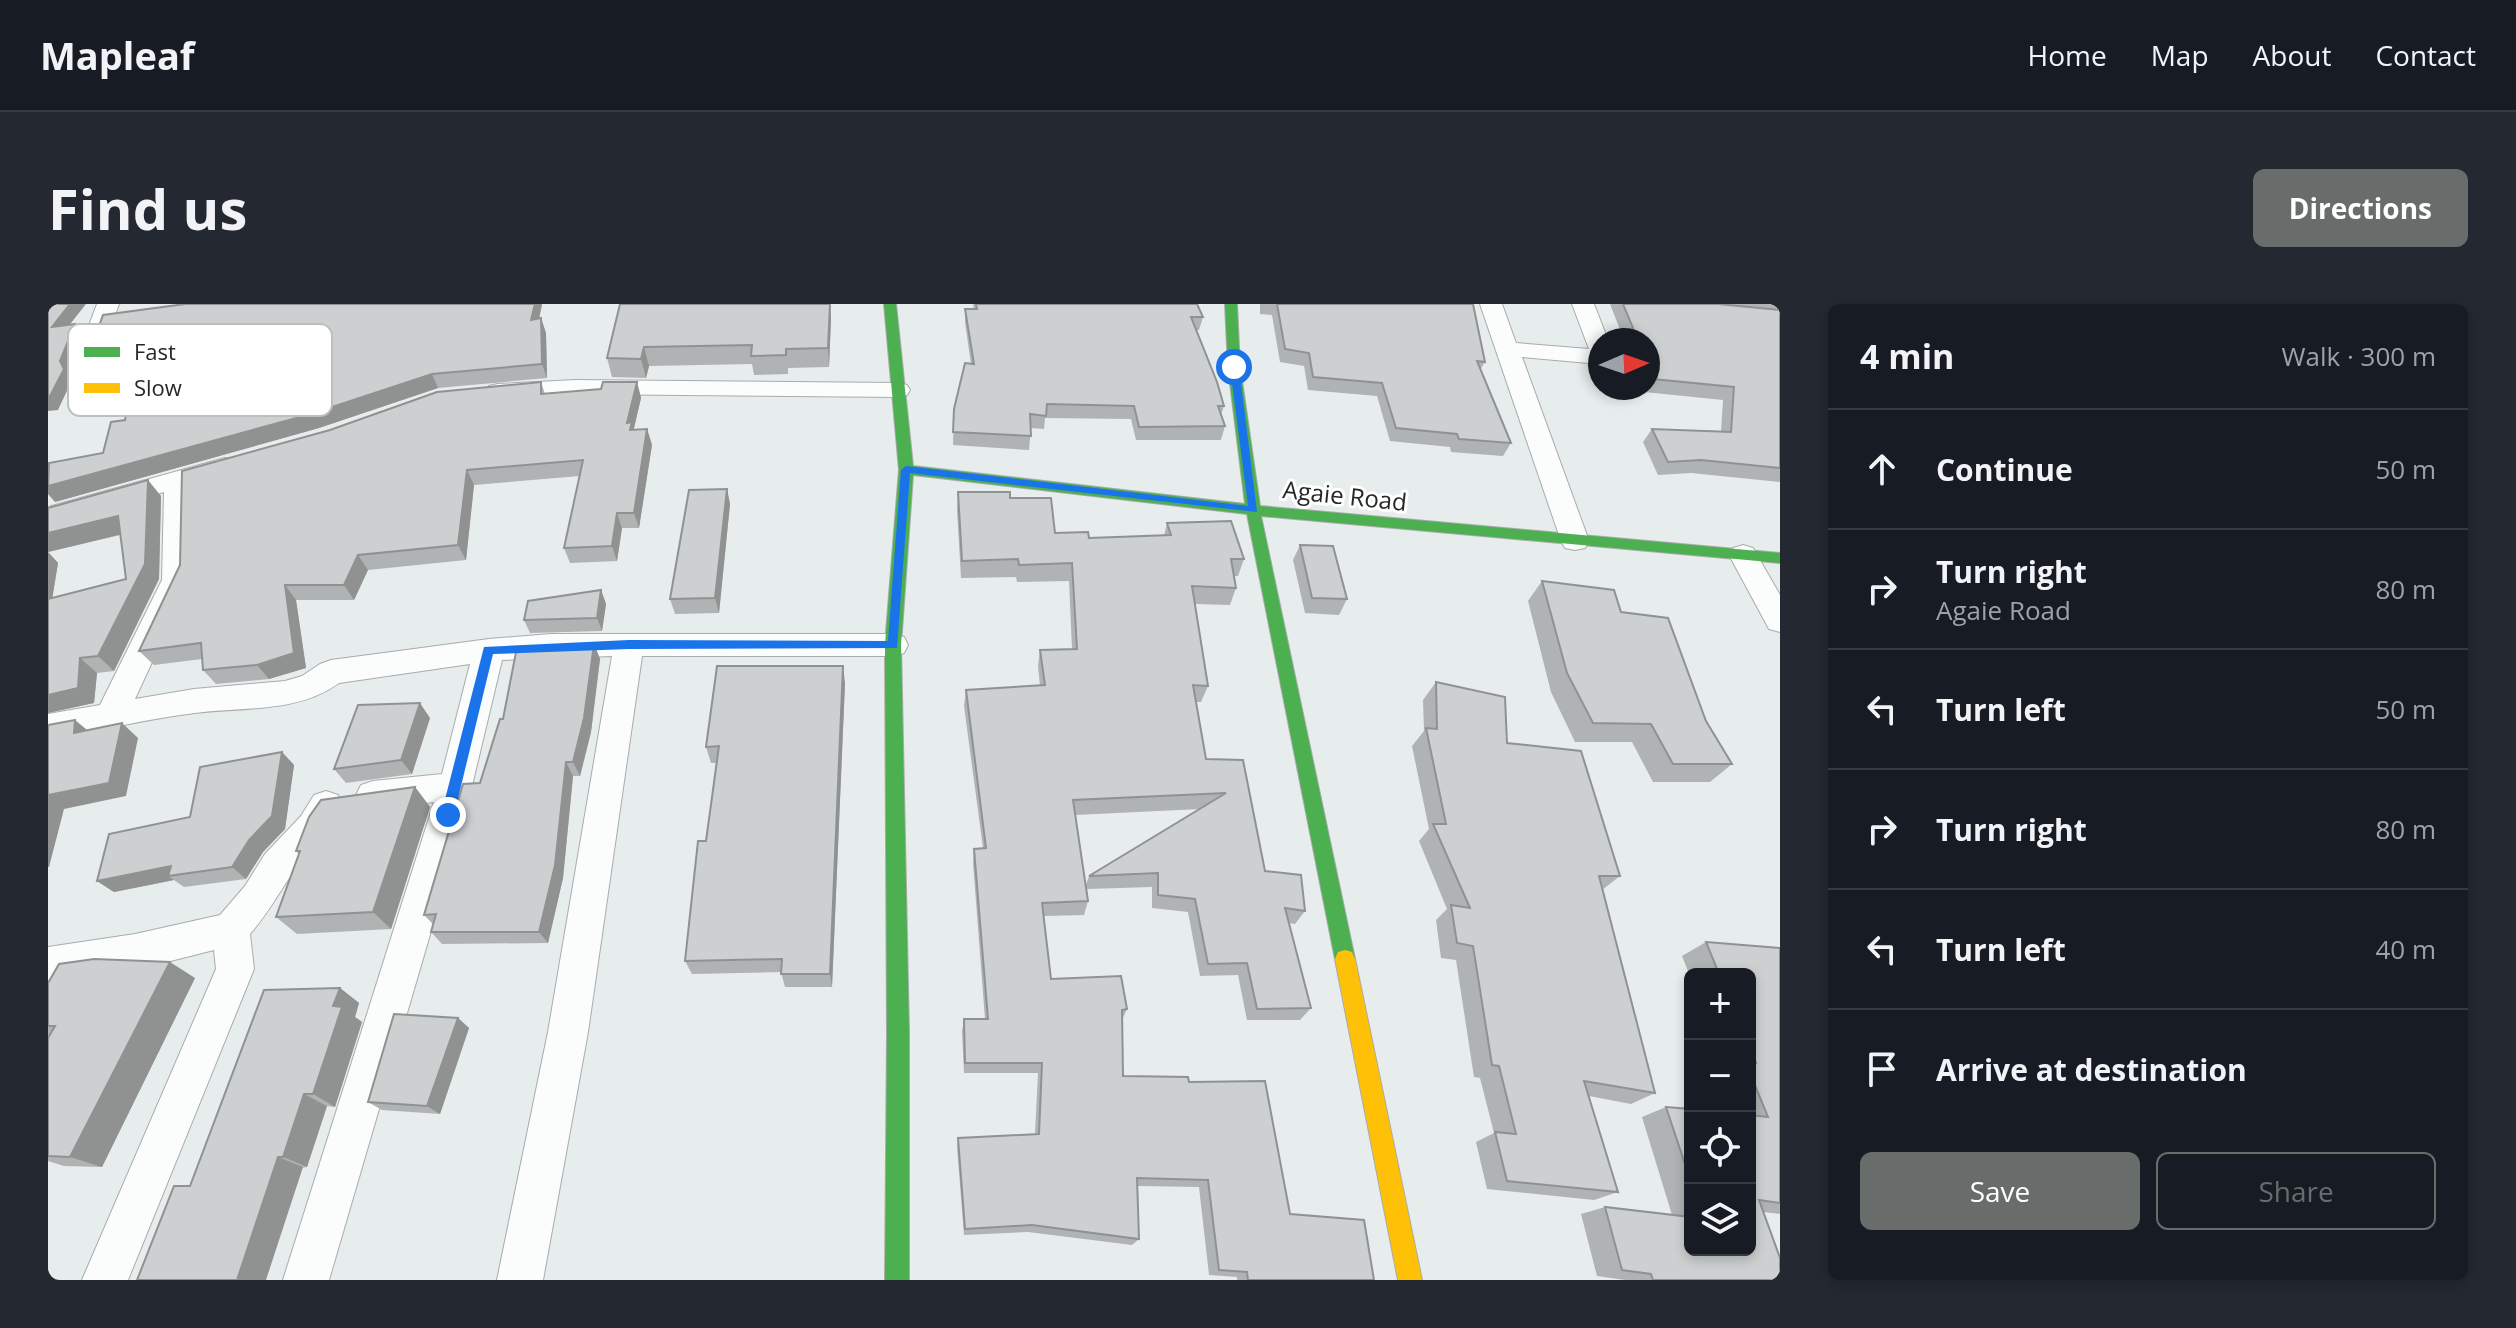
<!DOCTYPE html>
<meta charset="utf-8">
<style>
:root{--surface:#171b24;--page:#242831;--text:#f1f3f6;--muted:#9ea1a6;--line:#363941;--accent:#686d6c}
body{margin:0;font-family:"Open Sans",sans-serif;background:var(--page);color:var(--text)}
.controls{position:absolute;right:24px;bottom:24px;display:grid;overflow:hidden;border-radius:12px;box-shadow:0 4px 12px #0003}
.controls button{width:72px;height:72px;display:grid;place-items:center;padding:0;border:0;border-bottom:2px solid var(--line);background:var(--surface);color:var(--text);font:40px sans-serif}
.compass{position:absolute;left:1540px;top:24px;width:72px;height:72px;border-radius:50%;background:var(--surface);box-shadow:0 4px 12px #0003;rotate:88deg}
.stop{position:absolute;width:24px;height:24px;margin:-18px;border:6px solid #1a73e8;border-radius:50%;background:#fff}
.stop.end{background:#1a73e8;border-color:#fff;box-shadow:0 2px 8px #0008}
.list{margin:0;padding:0;list-style:none}
h2{display:flex;justify-content:space-between;align-items:center;height:104px;margin:0;padding:0 32px;font-size:34px}
h2 small{font-size:26px;font-weight:400;color:var(--muted)}
.list li{display:grid;grid-template-columns:52px 1fr auto;gap:24px;align-items:center;box-sizing:border-box;height:120px;padding:0 32px;border-top:2px solid var(--line)}
.list b{display:block;font-size:30px;white-space:nowrap}
.list p{margin:0;font-size:26px;white-space:nowrap;color:var(--muted)}
.list em{font-size:26px;font-style:normal;color:var(--muted)}
.actions{display:flex;gap:16px;padding:24px 32px}
.actions a{flex:1;padding:18px 0;border:2px solid var(--accent);border-radius:12px;text-align:center;font-size:28px;color:var(--accent)}
.actions .main{background:var(--accent);color:#fff}
.icon{flex:none;width:44px;height:44px;fill:none;stroke:currentColor;stroke-width:2;stroke-linecap:round;stroke-linejoin:round}
.map{position:relative;flex:none;width:1732px;height:976px;overflow:hidden;border-radius:12px}
header{display:flex;align-items:center;gap:48px;box-sizing:border-box;height:112px;padding:0 40px;background:var(--surface);border-bottom:2px solid var(--line)}
header strong{font-size:38px}
nav{display:flex;gap:44px;margin-inline-start:auto;font-size:28px}
.intro{display:flex;align-items:center;justify-content:space-between;box-sizing:border-box;height:192px;padding:0 48px}
h1{margin:0;font-size:56px}
.button{padding:20px 36px;border-radius:12px;background:var(--accent);color:#fff;font-size:28px;font-weight:700}
main{display:flex;gap:48px;padding:0 48px}
aside{flex:1;background:var(--surface);border-radius:12px;box-shadow:0 4px 12px #0003}
.map>svg:first-child{display:block}
.lines{fill:none;stroke-linecap:round;stroke-linejoin:round}
.street-casing{stroke:#a8acac;stroke-width:2}
.fast-casing{stroke:#a8acac;stroke-width:2}
.slow-casing{stroke:#a8acac;stroke-width:2}
.street{fill:#fbfcfc;fill-rule:evenodd}
.fast{fill:#4caf50;fill-rule:evenodd}
.slow{fill:#ffc107;fill-rule:evenodd}
.wall{fill:#b0b3b3;fill-rule:evenodd}
.shaded-wall{fill:#909292}
.building{fill:#cdd0d0;stroke:#909292;stroke-width:2}
.route{fill:#1a73e8}
.labels{text-anchor:middle;dominant-baseline:central;stroke-width:6;stroke-linejoin:round;paint-order:stroke}
.street-label{font-size:24px;fill:#242827;stroke:#fff}
.key{fill:#fff;stroke:#bdbebe;stroke-width:2}
.key-label{font-size:22px;fill:#242827}
</style>
<header>
<strong>Mapleaf</strong>
<nav><a>Home</a><a>Map</a><a>About</a><a>Contact</a></nav>
</header>
<div class="intro"><h1>Find us</h1><a class="button">Directions</a></div>
<main>
<div class="map">
<svg width="1732" height="976" viewBox="0 0 1732 976">
<rect width="100%" height="100%" fill="#e7ecec"/>
<g class="lines">
<g class="street-casing">
<path id="street" d="M49,0h22l-24,69 -4,5h-16l-4,-5z
M1432,0h22l14,39 73,6 -17,-45h22l14,36h-8v24l-78,-7 67,184 -4,7 -10,2 -10,-2 -4,-7z
M527,76l323,3 9,2 3,5 -3,5 -9,2 -323,-3 -77,4 -9,-2 -3,-5 3,-5 9,-2z
M177,154l9,2 4,6 -4,6 -43,12 -1,96 -55,119 59,-10 91,-8 17,-5 18,-12 11,-4 158,-21 62,-5h342l11,3 4,8 -4,8 -11,3h-251l-54,376 -45,248h-46l51,-248 64,-376 -110,4 -37,155 -136,465h-46l151,-478 -61,7 -12,-4 -5,-10 5,-10 12,-4 69,-7 28,-110 -131,19c-41,30 -96,24 -144,30 -49,6 -98,18 -147,27v-26l52,-9 62,-125 2,-88 -116,33v-18z
M1695,241l10,3 27,47v37l-11,-3 -40,-74 4,-7z
M278,487l12,4 5,10c-14,28 -35,47 -53,72 -13,19 -24,39 -40,57l4,35 -126,311h-46l134,-311 -2,-19 -79,20 -87,13v-36l87,-13 85,-19 25,-29 20,-32 36,-38 13,-21z"/>
</g>
<g class="fast-casing">
<path id="fast" d="M836,0h12l17,162 332,38 -17,-137 -3,-63h12l3,63 20,139 520,47v10l-519,-47 94,443 -3,7 -7,2 -7,-2 -3,-7 -88,-445 -334,-39 -12,170 8,388v247h-24l2,-247 -2,-388 14,-175z"/>
</g>
<g class="slow-casing">
<path id="slow" d="M1297,646l7,2 3,7 67,321h-24l-63,-321 3,-7z"/>
</g>
<use href="#street" class="street"/>
<use href="#fast" class="fast"/>
<use href="#slow" class="slow"/>
</g>
<path class="wall" d="M137,0h357l-3,15 2,-1 5,15 1,45 -109,10 -119,40 -264,74 48,-49 22,-33 11,-57 -36,5 -11,-14z
M572,0h210l1,15 -2,48 -41,1v6l-34,1 -2,-11 -103,2 -3,12 -34,-1 -5,-19z
M925,0h224l6,13 -4,13h-3l28,76 -3,9 4,11 -4,14h-85l-5,-21 -86,-1 -1,11 -13,-1 -2,22 -76,-5 1,-36 17,-45 -6,-42v-13h9z
M1212,0h213l12,58 -5,8 31,73 -8,13 -52,-4 -1,-5 -60,-6 -13,-45 -69,-6 -4,-24 -24,-4 -8,-47 -12,-1z
M1562,0h170v178l-89,-9 -33,2 -15,-33 9,-13 69,2 2,-31 -79,-8 -1,-4h5v-48h-24z
M493,78l4,12 56,-5 36,-7 4,16 -7,30v1h13l5,16 -13,83h-17l-5,33 -47,2 -6,-15 16,-72 -106,9 -8,75 -98,10 -14,30h-58l10,68 -37,11 -53,5 -13,-14 -1,-11 -48,6 -15,-14z
M679,185l3,15 -11,109 -44,1 -5,-15z
M910,188l52,6 45,35 34,5 75,-2 3,-13 77,36 -6,17h-4l2,12 -6,17 -36,-1 14,82 -7,16h-5l10,57 59,112 40,40 -10,13 -6,-1 22,85 -11,12h-53l-9,-45 -38,1 -12,-64 -36,-4v-21l-65,2 1,12 -4,14 -40,1 7,63 76,30 -5,11 1,56 66,6 101,132 84,66h-137v-3l-28,-2 -10,-88 -61,-1 1,53 -7,6 -104,-13 -64,3 -7,-88 1,-9 77,-4 3,-61h-74l-2,-42 2,-12h21l-12,-156 1,-14 9,-1 -19,-142 2,-16 74,-4 -2,-20 2,-16 32,-1 -3,-68 -52,1 -1,-5 -55,1 -4,-68zM1152,505l-111,67 -3,9 -11,-70z
M113,192l-2,83 -45,92 -17,2 -3,30 -46,10v-161l10,11 -6,35 74,-19 -6,-44 -72,17z
M1252,241l47,54 -8,16 -34,-2 -12,-53z
M1494,277l79,31 85,109 26,43 -22,18h-57l-21,-40h-57l-24,-50 -23,-91z
M553,286l5,14 -4,27 -72,2 -6,-13z
M546,340l6,15 -9,73 -11,44h-7l-10,102 -15,65 -106,1 -11,-12 2,-8 -9,-9 56,-132 23,-64z
M1388,378l71,61 113,133 -18,14 53,203 -24,11 -42,-8 29,96 -24,8 -107,-11 -11,-47 18,-9 -14,-55 -6,-1 -18,-117 -15,-2 -5,-38 11,-11 -28,-68 10,-12 -17,-83 12,-15 -1,-31z
M797,379l-13,304h-47l-4,-15 -89,2 -7,-13 21,-120 10,-78h-5l-5,-16z
M382,414l-18,56 -66,9 -12,-14z
M234,448l12,13 -9,64 -22,23 -17,27 -62,8 -10,-7 -60,12 -17,-11 93,-64z
M367,483l15,20 -39,122 -94,5 -21,-17 23,-63 -3,-3z
M1658,638l74,6v266l-17,-2 17,68h-155l-28,-4 -16,-62 24,-7 67,8 -30,-98 24,-10 24,2v141h60v-276h-60v2l-8,-20z
M147,674l-93,189 -38,-1 -16,-5v-178z
M292,684l19,15 -4,14 7,5 -27,85 -8,-1 -20,61 -117,19z
M410,714l11,10 -29,86 -58,-4 -14,-8z"/>
<path class="shaded-wall" d="M22,0h16l-26,33 -8,-10z
M487,0h7l-6,30 -5,-14z
M782,0l1,15 -2,48 -1,-19z
M493,14l5,15 1,45 -5,-14z
M27,20l7,10 -14,38 4,8 -14,30 -10,1v-11l12,-39z
M91,43l10,14 -49,7 -11,-14z
M596,43l5,19 -3,12 -5,-19z
M384,70l6,14 -119,40 -264,74 -7,-8v-8z
M589,78l4,16 -7,30 2,10 -9,-15z
M599,125l5,16 -13,83 -5,-15z
M419,166l7,15 -8,75 -8,-15z
M100,176l13,16 -2,83 -45,92 -16,-15 47,-92z
M679,185l3,15 -11,109 -4,-15z
M569,209l5,15 -5,33 -5,-15z
M70,212l13,16 -83,20v-19z
M0,248l10,11 -9,56 -1,-1z
M310,251l10,15 -14,30 -10,-15z
M237,281l11,15 10,68 -37,11 -12,-14z
M553,286l5,14 -4,27 -5,-13z
M546,340l6,15 -9,73 -11,44 -7,-14z
M32,354l17,15 -3,30 -46,10v-18z
M795,362l2,17 -13,304 -2,-13z
M372,399l10,15 -18,56 -11,-14z
M27,416l17,14 -18,-1z
M74,419l16,15 -12,58 -62,13 -15,58h-1v-72z
M234,448l12,13 -9,64 -22,23 -17,27 -14,-12z
M518,458l7,14 -10,102 -15,65 -9,-11z
M367,483l15,20 -39,122 -18,-17z
M123,562l-3,10 6,4 -60,12 -17,-11z
M122,658l25,16 -93,189 -32,-10z
M292,684l19,15 -4,14 7,5 -27,85 -22,-13 20,-88z
M410,714l11,10 -29,86 -13,-8z
M256,790l23,12 -20,61 -24,-10z
M230,853l25,10 -37,113h-29z"/>
<path class="building" d="M0,0h22l-18,23 23,-3 -15,37 4,8 -16,31z
M137,0h350l-4,16 10,-2 1,46 -110,10 -121,40 -263,72 1,-23 54,-10 8,-31 14,-2 14,-73 -50,7 14,-39z
M572,0h210l-2,44 -42,1v6l-35,1 1,-11 -108,2 -3,12 -34,-1z
M928,0h221l6,13h-12l26,65 7,24h-6l7,20 -86,1 -5,-21 -87,-2 -1,12 -16,-2 1,22 -78,-4 1,-23 11,-46 9,1 -9,-55h12z
M1229,0h196l12,58 -8,-1 34,82 -52,-4 -2,-5 -61,-6 -14,-45 -69,-6 -4,-24 -24,-4z
M1575,0h95l62,6v158l-79,-8 -33,2 -16,-33 79,3 3,-45 -81,-8 -5,-13v-26h-10z
M493,78v12l60,-5 2,-7h34l-10,41 5,-1 -2,8 17,-1 -13,84h-17l-5,33 -48,2 19,-88 -116,10 -9,75 -100,10 -14,30h-59l9,68 -37,12 -54,5 -2,-27 -62,8 41,-86 2,-94 148,-41 107,-38z
M100,176l-3,84 -47,92 -18,2 -2,30 -30,7v-96l78,-20 -8,-63 -70,17v-25z
M679,185l-12,109 -45,1 19,-109z
M910,188h52v6h41l4,35 33,-1 1,6 82,-3 -4,-12 64,-2 13,38h-13l5,29 -44,-2 16,100 -15,-1 13,74 37,1 22,111 36,4 4,36 -20,-3 26,100 -54,1 -10,-46 -39,1 -13,-65 -37,-4v-22l-69,3 137,-83 -153,7 15,101 -46,2 9,76 70,-3 6,33 -5,1 1,66 65,1 1,5 76,-1 25,133 74,6 10,60h-126l-1,-8 -28,-2 -11,-90 -71,-2 2,61 -107,-14 -67,4 -7,-91 81,-4 3,-71h-77l-1,-44h24l-14,-170 12,-1 -20,-158 79,-5 -5,-35 37,-1 -5,-86 -53,2 -1,-6 -56,2z
M1252,241l33,1 14,53 -35,-1z
M1494,277l72,9 7,22 47,6 38,103 26,43h-59l-22,-40 -58,-1 -26,-50z
M553,286l-4,28 -73,2 4,-19z
M546,340l-10,74 -11,44h-7l-11,103 -16,67h-108l5,-18 -12,1 39,-131 17,-1 20,-64h3l14,-72z
M669,362h126l-13,308h-49l1,-15 -97,2 13,-120h8l13,-95 -13,1z
M1388,378l69,15 2,46 74,8 39,125h-21l56,217 -71,-12 34,111 -111,-11 -12,-49 21,2 -17,-68 -7,-1 -19,-119 -16,-3 -6,-38 19,3 -37,-84h13l-20,-96 11,1z
M372,399l-19,57 -67,9 24,-64z
M27,416l-1,13 48,-10 -13,60 -61,12v-70z
M234,448l-10,64 -23,24 -17,27 -64,9 3,-10 -74,15 12,-47 81,-17 10,-50z
M367,483l-42,125 -97,5 24,-66h-4l13,-34 12,-17z
M1658,638l74,6v255l-21,-3 21,58v22h-127l-2,-6 -29,-4 -17,-63 85,10v33h60v-135l18,2 -18,-44v-11l6,1 -6,-15v-74h-31z
M46,655l76,3 -100,195 -22,-1v-118l7,-12h-7v-43l11,-19z
M292,684l-7,18 9,1 -29,87h-9l-21,63h-5l-41,123h-100l37,-94h16l74,-196z
M346,710l64,4 -31,88 -59,-4z
M1618,803l24,2v70z"/>
<path class="route" d="M1186,61l5,2 18,145 -347,-39 -13,175 -268,1 -136,5 -39,161 -6,6 -5,-2 -2,-4 43,-168 145,-7 259,1 13,-171 5,-4 342,40 -18,-139z"/>
<g class="labels">
<g class="street-label">
<text transform="translate(1297 191) rotate(6)">Agaie Road</text>
</g>
</g>
<rect x="20" y="20" width="264" height="92" rx="12" class="key"/>
<rect x="36" y="43" width="36" height="10" fill="#4caf50"/>
<rect x="36" y="79" width="36" height="10" fill="#ffc107"/>
<g class="key-label">
<text x="86" y="56">Fast</text>
<text x="86" y="92">Slow</text>
</g>
</svg>
<div class="controls">
<button>+</button>
<button>−</button>
<button><svg class="icon" aria-label="locate" viewBox="0 0 24 24"><circle cx="12" cy="12" r="6"/><path d="M12 2v4M12 18v4M2 12h4M18 12h4"/></svg></button>
<button><svg class="icon" aria-label="layers" viewBox="0 0 24 24"><path d="M12 4l9 5-9 5-9-5zM3 14l9 5 9-5"/></svg></button>
</div>
<svg class="compass" viewBox="-18 -18 36 36"><path d="M0-13l5 13h-10z" fill="#e53935"/><path d="M0 13l5-13h-10z" fill="#9ea1a6"/></svg>
<div class="stop" style="left:1186px;top:63px"></div>
<div class="stop end" style="left:400px;top:511px"></div>
</div>
<aside>
<h2>4 min<small>Walk · 300 m</small></h2>
<ul class="list">
<li><svg class="icon" aria-label="ahead" viewBox="0 0 24 24"><path d="M12 20V5M6 11l6-6 6 6"/></svg><div><b>Continue</b></div><em>50 m</em></li>
<li><svg class="icon" aria-label="right" viewBox="0 0 24 24"><path d="M7 20v-9h11M14 6l5 5-5 5"/></svg><div><b>Turn right</b><p>Agaie Road</p></div><em>80 m</em></li>
<li><svg class="icon" aria-label="left" viewBox="0 0 24 24"><path d="M17 20v-9H6M10 6l-5 5 5 5"/></svg><div><b>Turn left</b></div><em>50 m</em></li>
<li><svg class="icon" aria-label="right" viewBox="0 0 24 24"><path d="M7 20v-9h11M14 6l5 5-5 5"/></svg><div><b>Turn right</b></div><em>80 m</em></li>
<li><svg class="icon" aria-label="left" viewBox="0 0 24 24"><path d="M17 20v-9H6M10 6l-5 5 5 5"/></svg><div><b>Turn left</b></div><em>40 m</em></li>
<li><svg class="icon" aria-label="arrive" viewBox="0 0 24 24"><path d="M6 21V4h12l-3 4 3 4H6"/></svg><div><b>Arrive at destination</b></div></li>
</ul>
<div class="actions"><a class="main">Save</a><a>Share</a></div>
</aside>
</main>
